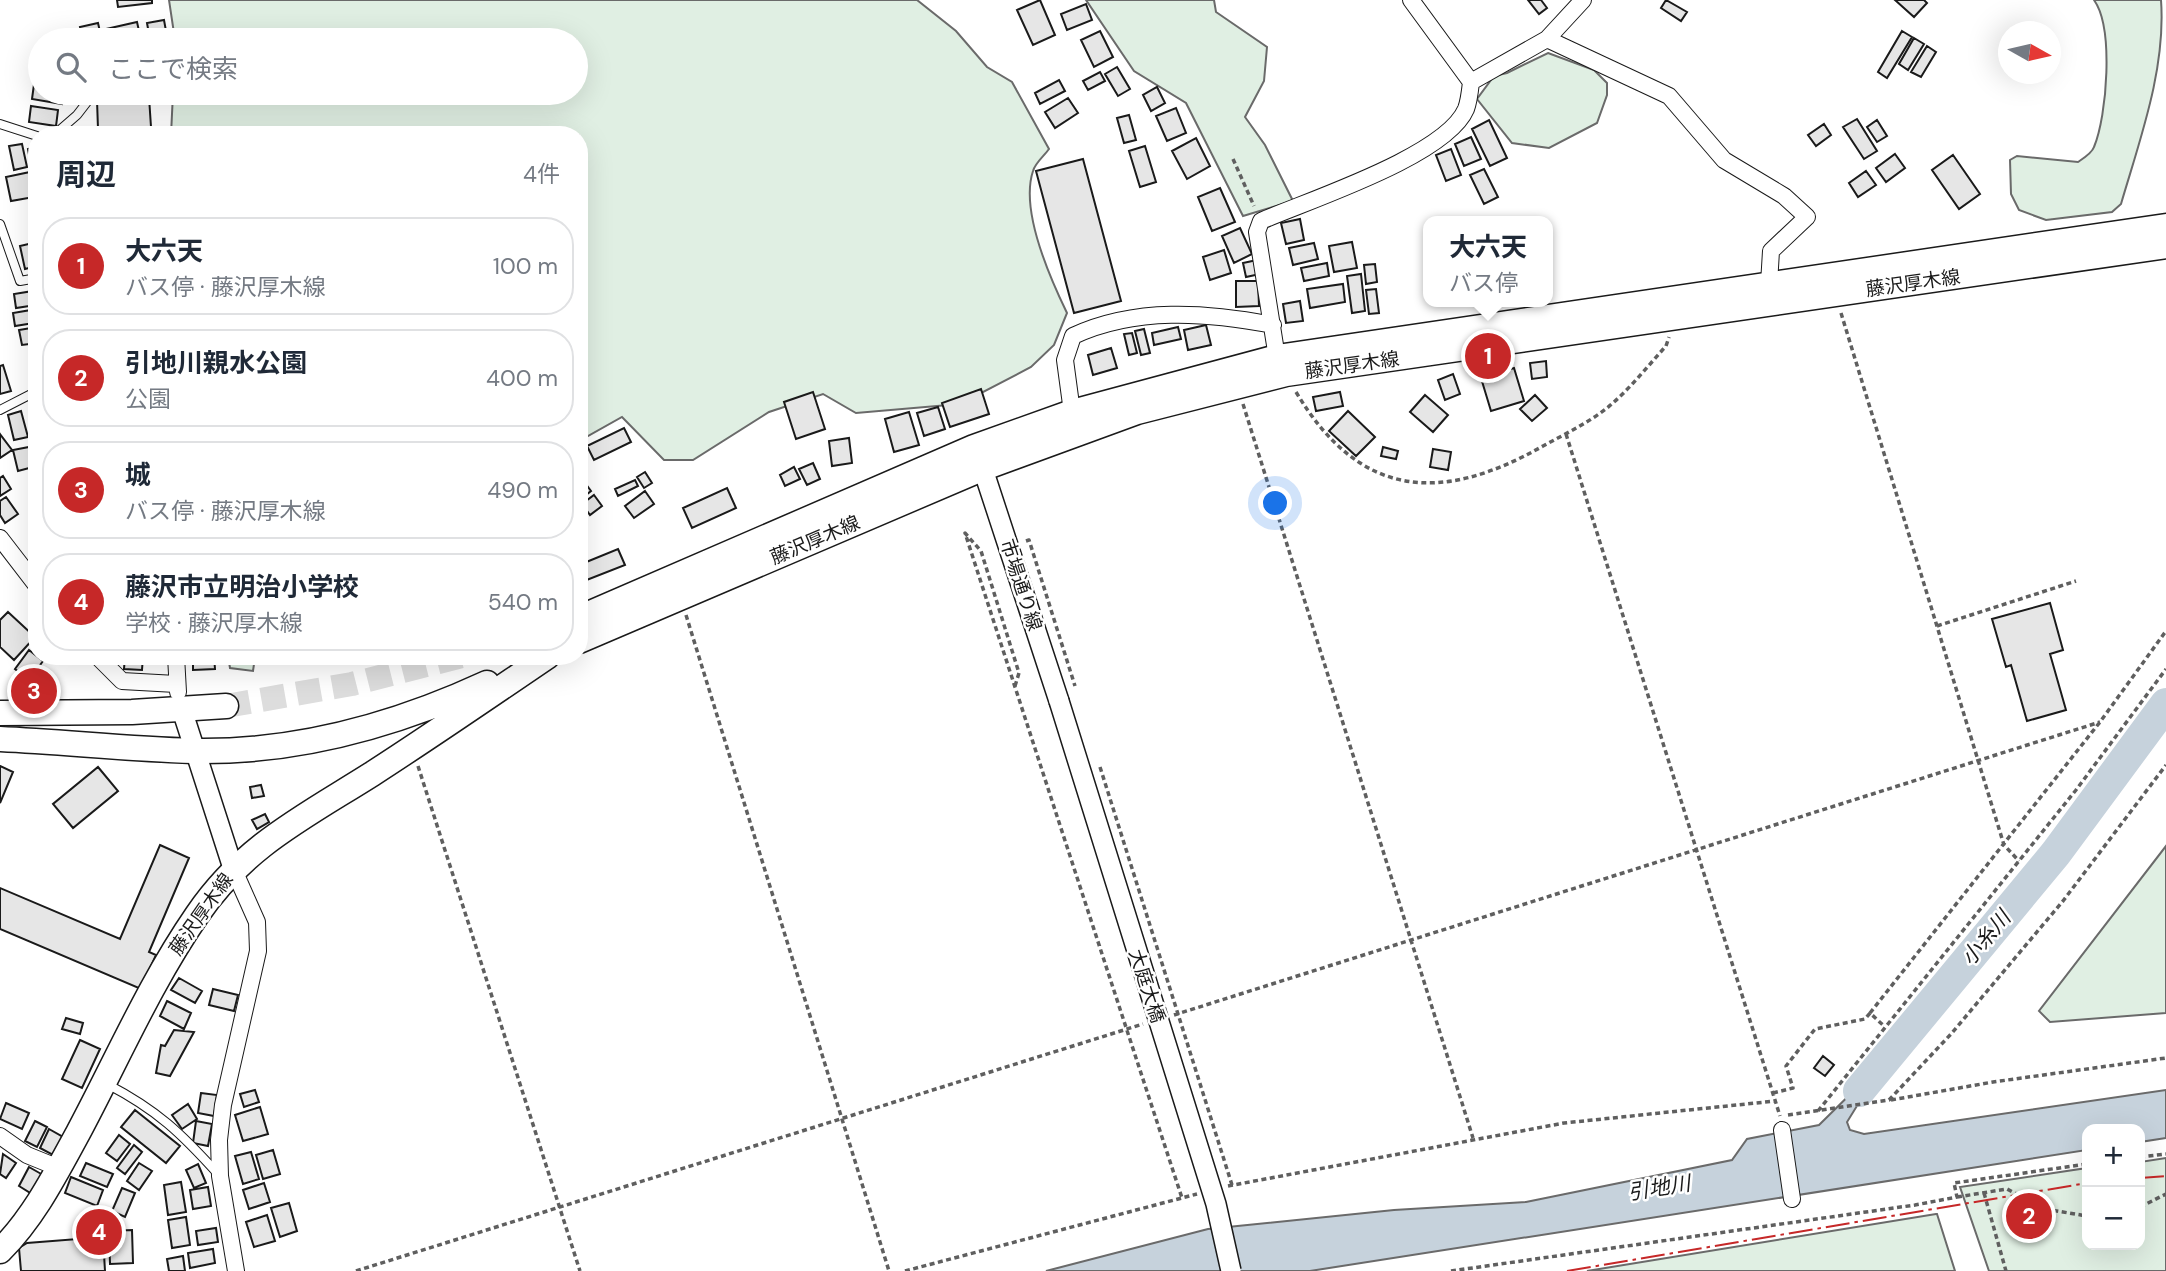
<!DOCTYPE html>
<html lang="ja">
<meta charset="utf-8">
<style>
:root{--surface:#fff;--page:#f6f6f7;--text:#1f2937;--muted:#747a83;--line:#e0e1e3;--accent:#c62828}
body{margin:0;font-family:"DM Sans","Noto Sans JP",sans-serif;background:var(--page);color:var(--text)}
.controls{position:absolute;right:21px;bottom:21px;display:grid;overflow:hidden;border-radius:14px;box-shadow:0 7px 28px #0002}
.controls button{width:63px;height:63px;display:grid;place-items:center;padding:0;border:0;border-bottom:2px solid var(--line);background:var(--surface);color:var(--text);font:35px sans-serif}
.compass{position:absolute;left:1998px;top:21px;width:63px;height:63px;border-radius:50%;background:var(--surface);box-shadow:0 7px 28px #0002;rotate:98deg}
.you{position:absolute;left:1276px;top:504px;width:24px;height:24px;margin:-18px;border:5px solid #fff;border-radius:50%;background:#1a73e8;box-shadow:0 0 0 10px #1a73e833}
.badge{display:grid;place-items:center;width:46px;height:46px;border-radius:50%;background:var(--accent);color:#fff;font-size:23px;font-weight:700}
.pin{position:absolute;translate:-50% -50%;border:4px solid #fff;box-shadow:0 2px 7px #0006}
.popup{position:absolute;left:1423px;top:216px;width:130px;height:91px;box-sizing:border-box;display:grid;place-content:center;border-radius:14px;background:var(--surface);filter:drop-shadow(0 2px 5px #0005);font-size:23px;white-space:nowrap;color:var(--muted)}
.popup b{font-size:26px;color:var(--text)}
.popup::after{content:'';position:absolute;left:50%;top:100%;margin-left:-14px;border:14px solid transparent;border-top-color:var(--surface)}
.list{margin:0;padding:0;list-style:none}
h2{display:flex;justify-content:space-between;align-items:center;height:91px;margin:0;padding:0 28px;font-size:30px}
h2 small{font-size:23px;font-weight:400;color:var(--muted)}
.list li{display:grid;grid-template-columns:46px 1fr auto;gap:21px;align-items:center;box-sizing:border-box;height:98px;margin:0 14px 14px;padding:0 14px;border:2px solid var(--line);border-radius:28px}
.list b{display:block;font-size:26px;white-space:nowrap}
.list p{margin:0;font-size:23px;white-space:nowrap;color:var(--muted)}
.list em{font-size:23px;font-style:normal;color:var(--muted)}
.icon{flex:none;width:38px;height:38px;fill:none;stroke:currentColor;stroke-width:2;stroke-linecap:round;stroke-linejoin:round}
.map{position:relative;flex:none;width:2166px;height:1271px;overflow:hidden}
.search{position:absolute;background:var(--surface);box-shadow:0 7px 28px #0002;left:28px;top:28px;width:560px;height:77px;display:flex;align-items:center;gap:18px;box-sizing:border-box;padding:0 24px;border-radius:38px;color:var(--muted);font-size:26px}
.panel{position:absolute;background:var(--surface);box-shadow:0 7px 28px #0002;left:28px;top:126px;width:560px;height:539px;border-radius:28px}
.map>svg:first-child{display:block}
.green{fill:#e0efe3;stroke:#6a6a6a;stroke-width:2}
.water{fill:#c6d2dc;stroke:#6a6a6a;stroke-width:2}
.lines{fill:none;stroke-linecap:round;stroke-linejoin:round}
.river{stroke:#c6d2dc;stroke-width:32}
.building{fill:#e6e6e6;stroke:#1a1a1a;stroke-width:2}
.primary-tunnel{stroke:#ddd;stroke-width:24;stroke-dasharray:24 12;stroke-linecap:butt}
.service-casing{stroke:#1a1a1a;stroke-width:10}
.minor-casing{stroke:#1a1a1a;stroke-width:18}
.tertiary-casing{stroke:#1a1a1a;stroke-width:22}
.primary-casing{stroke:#1a1a1a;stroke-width:27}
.path{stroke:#5f5f5f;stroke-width:3.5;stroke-dasharray:5 3.5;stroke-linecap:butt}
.service{stroke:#fff;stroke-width:8}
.minor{stroke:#fff;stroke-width:16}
.tertiary{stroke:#fff;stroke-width:19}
.primary{stroke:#fff;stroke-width:24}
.tertiary-bridge-casing{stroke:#1a1a1a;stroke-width:22;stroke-linecap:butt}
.tertiary-bridge{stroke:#fff;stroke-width:19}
.power{stroke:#c62828;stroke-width:2;stroke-dasharray:24 5 3.5 5;stroke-linecap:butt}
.labels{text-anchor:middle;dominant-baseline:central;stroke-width:5;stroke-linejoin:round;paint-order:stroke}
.street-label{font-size:19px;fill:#1a1a1a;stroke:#fff}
.water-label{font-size:21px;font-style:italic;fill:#1a1a1a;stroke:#fff}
</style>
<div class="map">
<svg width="2166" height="1271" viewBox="0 0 2166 1271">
<rect width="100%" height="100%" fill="#fff"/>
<path class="green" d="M169,0h748l39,31 31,36 25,15 37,67c-5,7 -14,14 -16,22 -13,39 17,107 34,142l-13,32 -23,22 -71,37 -104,9 -33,-19 -54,18 -76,48h-29l-42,-43 -43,24v-306h-408l2,-42h403v-53h-401z
M1086,0h128l2,12 51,35 -3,34 -19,36 20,28 28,56 -50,15 -57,-113 -52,-32z
M2094,0h67c5,69 -21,139 -40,204l-9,8 -66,8 -27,-10 -8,-16 -1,-34 7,-4 61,6c6,-4 14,-9 16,-15 13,-31 20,-119 0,-147z
M1548,53l46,17 13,13v12l-10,28 -48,25 -37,-5 -35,-44 17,-23 13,-3z
M228,656h71l-45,8 -1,7 -23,-3z
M2166,846v167l-116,9 -11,-11z
M2166,1158v113h-177l-29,-84 127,-19v77h53v-83z
M1937,1214l18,57h-368l349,-57z"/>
<path class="water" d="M1886,1059l-39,63 3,8 14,4 302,-44v48l-26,4v-13h-53v21l-777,121h-264l162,-42 186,-19 132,-8 206,-42 15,-21 72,-14z"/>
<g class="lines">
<path class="river" d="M1859,1091l197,-238 110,-149"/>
</g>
<path class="building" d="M117,0h35v3l-34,4z
M1040,0l15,35 -22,10 -16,-35z
M1528,0h13l6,8 -8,6z
M1666,0l21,12 -6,9 -20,-13z
M1895,0h29l3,3 -13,14z
M1086,4l6,16 -25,10 -6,-16z
M164,20l2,11 -17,3 -2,-11z
M137,22l4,18h-32l-3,-11z
M98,23l3,13 -18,4 -3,-13z
M1100,31l13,26 -19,10 -13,-27z
M1902,31l10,6 -25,41 -9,-6z
M1914,38l10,6 -16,26 -9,-6z
M1927,46l9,6 -15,25 -10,-5z
M1117,67l13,22 -12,7 -13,-22z
M1100,72l5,9 -17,9 -5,-9z
M35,77l5,1v15h23l-1,11 -30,-5z
M1059,80l6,11 -25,13 -5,-11z
M1157,87l8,16 -14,8 -8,-16z
M149,97l2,30 -53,2 -1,-29z
M1068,98l10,15 -23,15 -10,-16z
M31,106l27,4 -2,16 -27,-4z
M1176,108l10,25 -19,8 -11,-25z
M1129,115l7,25 -12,3 -7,-25z
M1857,119l20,32 -13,8 -21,-32z
M1489,120l18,38 -17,8 -18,-37z
M1877,120l10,16 -10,6 -10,-15z
M1824,124l7,11 -15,11 -8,-11z
M1471,137l10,22 -17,7 -9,-22z
M1196,138l14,28 -23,13 -15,-28z
M22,144l5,23 -13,3 -5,-24z
M1145,146l11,36 -16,5 -11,-36z
M37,147v24l-5,1 -4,-23z
M1451,149l10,26 -15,6 -10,-26z
M1895,154l10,14 -19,14 -10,-14z
M1953,155l27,39 -21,15 -27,-39z
M1083,159l38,142 -47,12 -38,-142z
M1484,169l14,28 -14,7 -14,-29z
M1866,171l10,14 -18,12 -9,-14z
M30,172l4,25 -23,4 -5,-24z
M1220,188l15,34 -23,9 -14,-34z
M1300,219l4,21 -18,4 -5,-21z
M1240,228l12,26 -18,9 -12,-27z
M37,242v24l-12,3 -5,-23z
M1352,242l5,26 -23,4 -5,-26z
M1314,243l4,16 -25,6 -4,-17z
M1224,250l7,23 -21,7 -7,-23z
M1257,260l3,14 -14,3 -3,-14z
M1327,263l2,13 -25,5 -3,-13z
M1375,264l2,18 -11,2 -2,-19z
M1361,274l4,37 -13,2 -5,-37z
M1236,281h22l1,25 -23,1z
M1343,284l2,18 -35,6 -3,-19z
M1376,289l3,24 -10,1 -3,-24z
M33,291l3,14 -20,3 -2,-14z
M1300,301l3,20 -17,2 -3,-19z
M31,310l3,13 -19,3 -2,-13z
M1206,325l5,20 -23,5 -4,-20z
M37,327v16l-15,2 -3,-15z
M1178,327l3,12 -27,6 -2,-12z
M1144,329l6,24 -9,2 -6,-24z
M1132,333l5,20 -8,2 -5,-21z
M1111,348l6,20 -24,7 -5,-20z
M1546,361l1,16 -15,2 -2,-16z
M3,365l8,26 -11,3v-28z
M1514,368l10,33 -33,10 -10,-33z
M1453,374l7,20 -15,6 -7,-20z
M981,389l8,25 -39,13 -8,-24z
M813,392l12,37 -29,10 -12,-37z
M1340,392l3,14 -27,5 -3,-14z
M1425,395l23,20 -15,17 -23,-20z
M1535,395l12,13 -15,13 -12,-12z
M37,400v26l-6,1 -2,-26z
M938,407l7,22 -21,7 -7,-23z
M21,411l7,26 -14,3 -6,-25z
M1348,411l27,26 -19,19 -27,-25z
M909,412l10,33 -25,7 -9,-33z
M624,428l7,14 -37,18 -7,-14z
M0,434l12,16 -12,8z
M849,438l3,25 -20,3 -3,-25z
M29,447l4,20 -15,4 -5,-21z
M1383,447l15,4 -2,8 -15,-3z
M1433,449l18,3 -3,18 -18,-3z
M813,463l7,16 -13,6 -8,-16z
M794,467l6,12 -15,7 -5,-11z
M645,472l7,11 -8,5 -7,-11z
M3,476l8,13 -11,7v-18z
M580,476l11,15 -10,8 -2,-2z
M635,480l3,6 -20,10 -3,-7z
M727,488l9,20 -44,20 -9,-20z
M645,491l9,13 -20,14 -9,-12z
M594,495l8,11 -12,9 -8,-11z
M6,497l12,17 -13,9 -5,-8v-14z
M618,549l7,16 -46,18v-18z
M2050,603l13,47 -13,4 16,56 -39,11 -16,-56 -5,2 -14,-48z
M8,612l27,25 -21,23 -14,-13v-27z
M29,650l14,11 -14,19 -14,-11z
M125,656h18l-1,14 -18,-1z
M193,656h21l1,13 -22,1z
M0,766l13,6 -13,31z
M98,767l20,24 -45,37 -20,-24z
M261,785l3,11 -12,2 -2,-11z
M265,814l4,8 -12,7 -5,-9z
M160,845l29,13 -40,94 7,3 -15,34 -141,-60v-41l120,51z
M179,978l23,13 -7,12 -24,-13z
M213,989l25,6 -4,16 -25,-6z
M167,1001l24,12 -7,16 -24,-13z
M66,1018l17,5 -3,11 -18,-5z
M174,1030l20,2 -24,44 -14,-3 5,-28 4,1z
M80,1040l20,9 -18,39 -20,-9z
M1823,1056l11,9 -9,11 -11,-8z
M255,1090l4,12 -15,5 -4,-13z
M201,1093l16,2 -3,21 -16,-3z
M6,1103l23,10 -7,16 -22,-10z
M188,1104l9,15 -15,10 -10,-14z
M260,1107l8,27 -25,7 -8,-26z
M135,1110l45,36 -14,17 -45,-36z
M35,1121l12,6 -10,20 -12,-6z
M196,1121l16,3 -4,22 -15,-3z
M49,1129l14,8 -10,18 -13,-7z
M119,1135l11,9 -13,17 -11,-8z
M134,1145l8,7 -17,22 -8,-6z
M273,1150l7,24 -17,5 -7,-24z
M251,1152l8,27 -16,5 -8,-28z
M3,1154l13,9 -10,15 -6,-4z
M86,1163l27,11 -6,13 -27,-11z
M139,1163l13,8 -13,19 -12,-9z
M198,1164l8,19 -12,5 -8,-18z
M29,1167l14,8 -11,19 -13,-8z
M71,1177l32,13 -6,16 -32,-13z
M181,1182l5,30 -18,3 -4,-30z
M264,1183l6,19 -21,7 -6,-19z
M208,1187l3,19 -18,3 -3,-19z
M122,1188l13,5 -10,24 -13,-6z
M289,1203l8,28 -17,6 -9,-29z
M267,1215l8,26 -21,6 -8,-25z
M186,1217l4,28 -18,3 -4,-28z
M216,1228l2,14 -20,3 -2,-14z
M132,1230l1,33 -23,1 -1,-33z
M103,1237l2,34h-84l-2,-23 8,-5z
M213,1249l2,14 -25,5 -2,-15z
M183,1256l2,15h-16l-2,-12z"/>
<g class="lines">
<path class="primary-tunnel" d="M226,706l126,-22 110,-28"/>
<g class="service-casing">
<path id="service" d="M0,124l37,12
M54,135l23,-20 17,-22
M0,224l20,57 17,-3
M0,410l37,-19
M107,1084c50,26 74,49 111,90"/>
</g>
<g class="minor-casing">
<path id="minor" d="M1547,39l122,57 55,64 60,36 23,21 -36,34 -2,33
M1471,82l76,-43 36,-39
M1278,364l-21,-132 4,-11c48,-21 185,-65 205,-112 3,-8 4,-18 5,-27l-60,-82
M1072,412l-7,-52 8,-24c62,-29 133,-24 200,-11
M0,538l37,48
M97,656l25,25 54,3
M176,656l2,36
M233,868l24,54 1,29 -35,154 -4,35 1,36 16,95
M1782,1130l10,69
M0,1136l27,19 32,13"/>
</g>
<g class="tertiary-casing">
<path id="tertiary" d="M979,457l80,244
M182,710l51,158"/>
</g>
<g class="primary-casing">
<path id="primary" d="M579,618l395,-171 98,-35 205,-55 889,-131
M579,641l405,-173 153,-56 149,-38 880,-128
M0,713l132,-1 94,-6
M0,739c64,3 128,10 193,12 103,2 201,-25 294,-68
M0,1251c34,-34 55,-76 78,-118 39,-73 72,-150 119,-218 47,-69 107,-98 175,-141 59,-38 117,-78 176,-118"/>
</g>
<path class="path" d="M1233,159l21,47
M1841,313l163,532 15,16
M1296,392c64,107 145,112 247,54 22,-12 45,-23 64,-38 22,-18 40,-41 59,-62l3,-9
M1243,404l230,734
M1566,434l214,682
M1026,541l3,-1 46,146
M686,615l203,656
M1937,626l139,-45
M1015,686l4,-13 -38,-122 -16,-18c72,222 144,443 217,665
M418,766l162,505
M1100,767l132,418
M1870,1013l230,-291 66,-91
M1174,1015l926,-293
M1773,1093l20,-5 -7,-22 29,-37 50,-10 5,-6 15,14
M1891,1100l102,-18 173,-24
M1818,1111l258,-321 90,-121
M1788,1115l101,-15 62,-66 112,-133 103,-136
M2140,1157l26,-3
M1228,1186l336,-63 211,-22
M1984,1193l22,78
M1957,1197l50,-8 38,20 42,7
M2140,1207l26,-13
M356,1271l787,-247
M905,1271l292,-77
M1451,1271l464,-66 42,-8 -3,-14 133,-19"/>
<use href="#service" class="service"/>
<use href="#minor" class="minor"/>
<use href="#tertiary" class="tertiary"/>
<use href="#primary" class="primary"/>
<g class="tertiary-bridge-casing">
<path id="tertiary-bridge" d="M1059,701l157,503 15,67"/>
</g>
<use href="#tertiary-bridge" class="tertiary-bridge"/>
<path class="power" d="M2140,1178l26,-2
M1567,1271l520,-88"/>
</g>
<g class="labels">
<g class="street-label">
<text transform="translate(1913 283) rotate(-8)">藤沢厚木線</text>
<text transform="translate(1352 365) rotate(-8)">藤沢厚木線</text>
<text transform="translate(815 540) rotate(-23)">藤沢厚木線</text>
<text transform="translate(1021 585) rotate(72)">市場通り線</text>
<text transform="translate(201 914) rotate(-55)">藤沢厚木線</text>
<text transform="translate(1147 986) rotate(72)">大庭大橋</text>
</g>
<g class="water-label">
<text transform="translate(1986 938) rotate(-50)">小糸川</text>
<text transform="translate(1659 1188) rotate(-9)">引地川</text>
</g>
</g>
</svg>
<div class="controls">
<button>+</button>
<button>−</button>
</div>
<svg class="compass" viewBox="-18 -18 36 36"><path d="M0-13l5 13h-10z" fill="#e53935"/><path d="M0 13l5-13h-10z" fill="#747a83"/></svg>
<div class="you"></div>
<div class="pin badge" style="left:1488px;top:356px">1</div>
<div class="popup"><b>大六天</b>バス停</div>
<div class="pin badge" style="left:2029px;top:1216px">2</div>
<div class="pin badge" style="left:34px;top:691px">3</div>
<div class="pin badge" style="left:99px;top:1232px">4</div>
<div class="search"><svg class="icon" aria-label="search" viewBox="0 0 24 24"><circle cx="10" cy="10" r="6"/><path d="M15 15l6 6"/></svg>ここで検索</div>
<section class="panel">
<h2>周辺<small>4件</small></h2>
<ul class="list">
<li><span class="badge">1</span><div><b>大六天</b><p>バス停 · 藤沢厚木線</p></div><em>100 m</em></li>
<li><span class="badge">2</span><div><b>引地川親水公園</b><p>公園</p></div><em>400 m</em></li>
<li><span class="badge">3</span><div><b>城</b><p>バス停 · 藤沢厚木線</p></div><em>490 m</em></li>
<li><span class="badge">4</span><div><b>藤沢市立明治小学校</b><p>学校 · 藤沢厚木線</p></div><em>540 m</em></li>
</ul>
</section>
</div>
